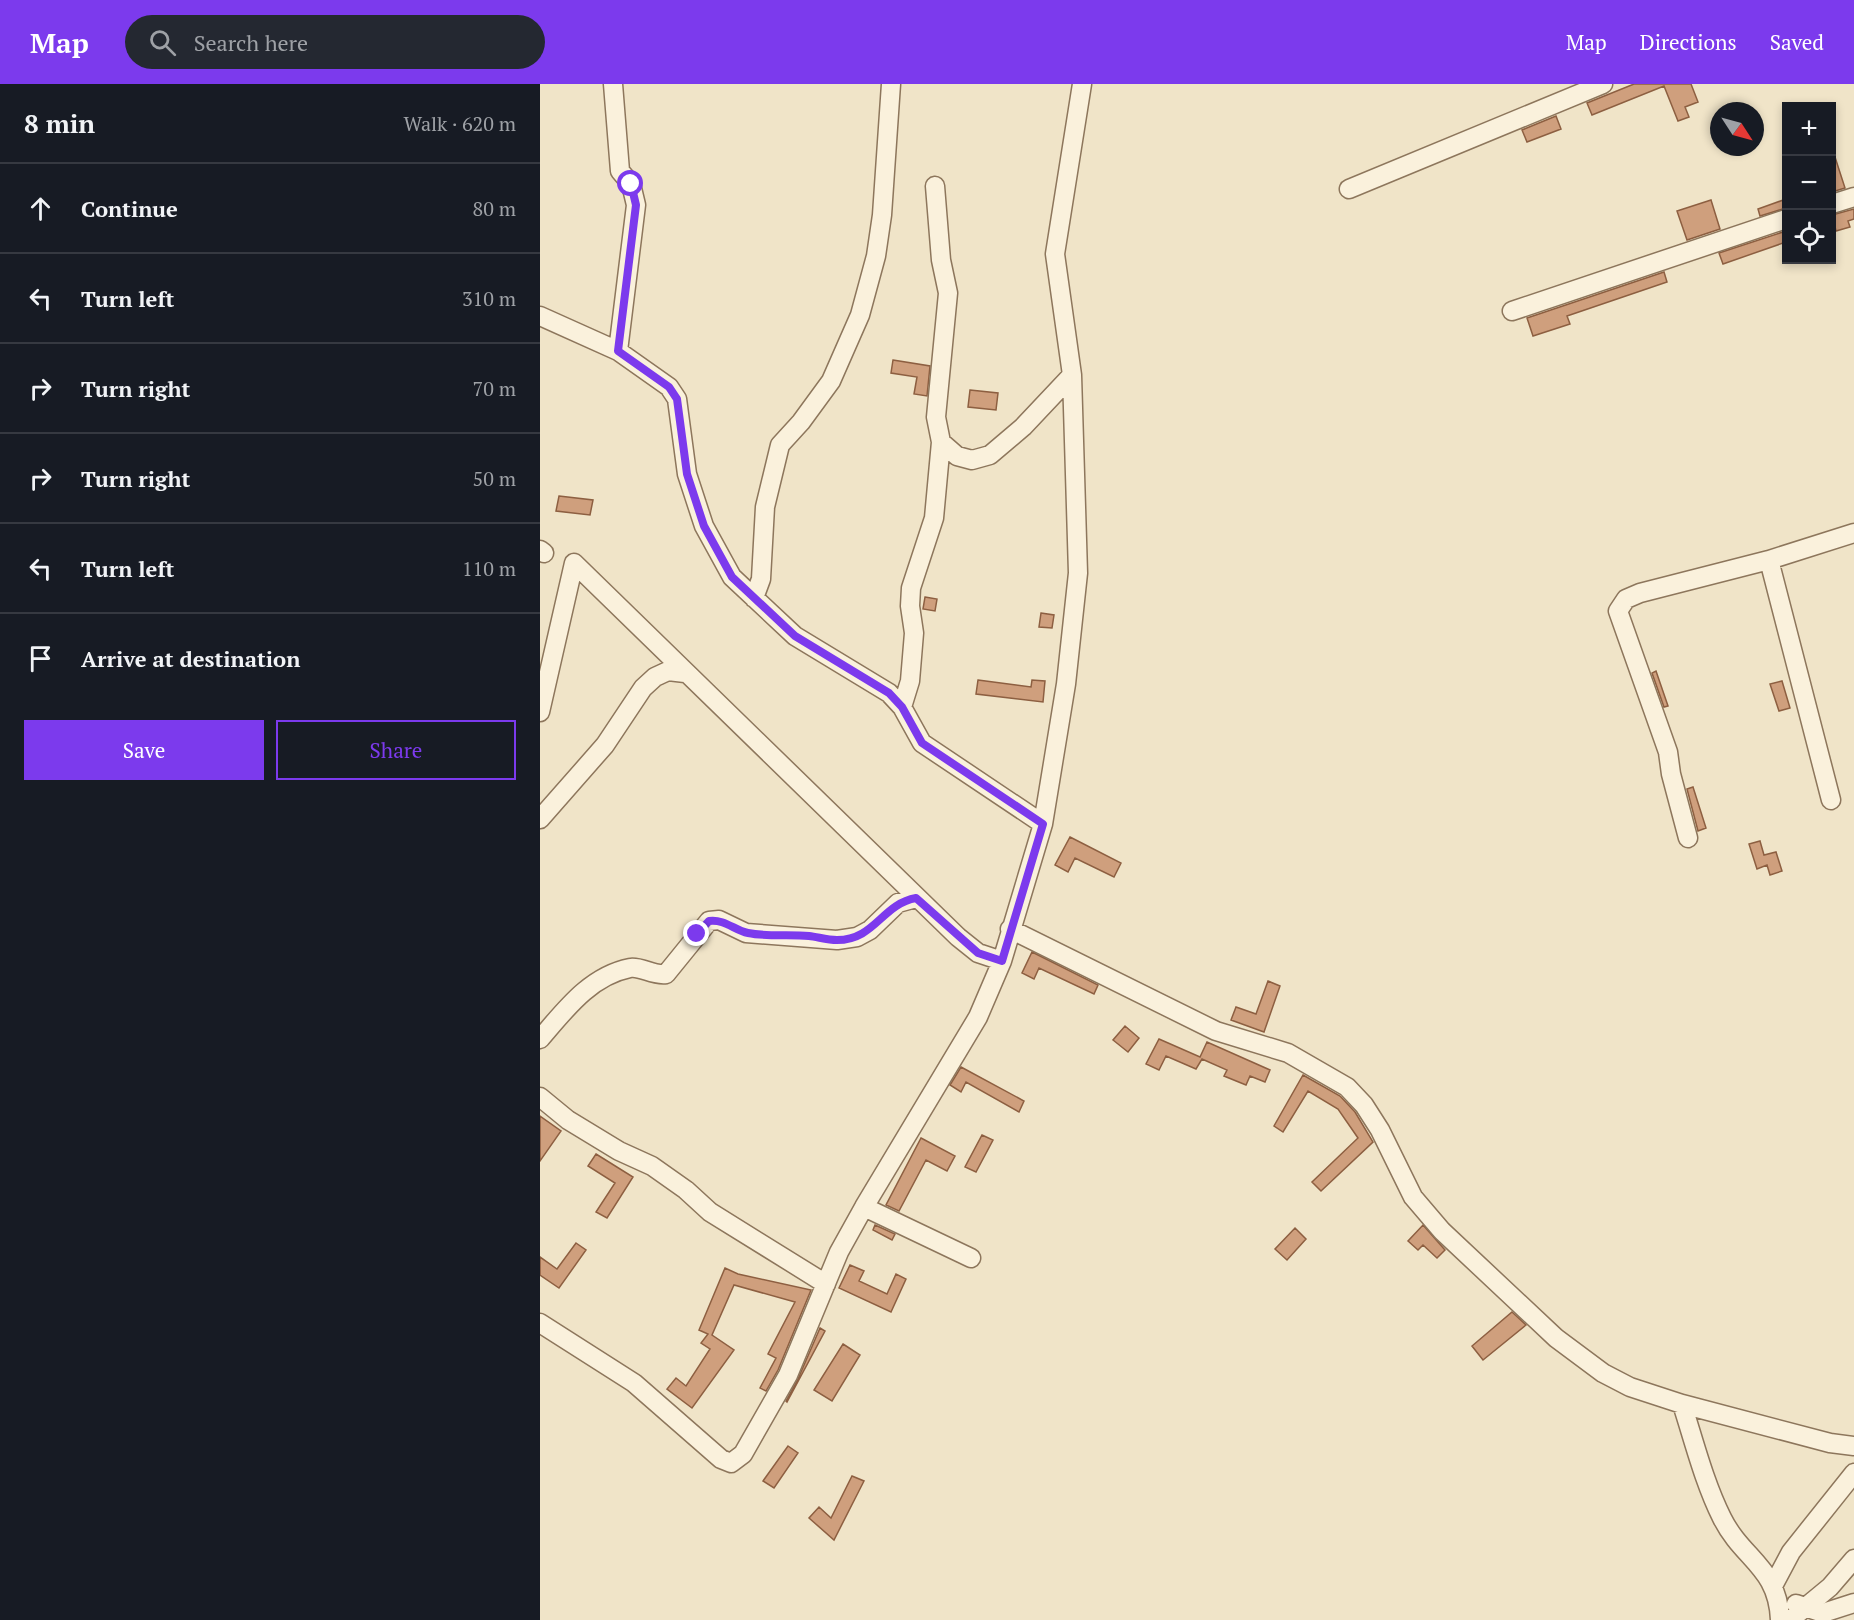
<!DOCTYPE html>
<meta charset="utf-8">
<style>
:root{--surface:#171b24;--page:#242831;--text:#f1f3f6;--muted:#9ea1a6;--line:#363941;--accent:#7c3aed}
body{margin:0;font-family:"PT Serif",serif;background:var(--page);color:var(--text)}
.controls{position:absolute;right:18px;top:18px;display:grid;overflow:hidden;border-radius:0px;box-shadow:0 3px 9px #0003}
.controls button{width:54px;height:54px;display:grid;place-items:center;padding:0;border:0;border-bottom:2px solid var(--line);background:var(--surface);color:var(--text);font:30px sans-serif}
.compass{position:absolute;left:1170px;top:18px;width:54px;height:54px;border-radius:50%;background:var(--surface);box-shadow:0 3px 9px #0003;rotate:126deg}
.stop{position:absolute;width:18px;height:18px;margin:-14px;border:4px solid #7c3aed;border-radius:50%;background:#fff}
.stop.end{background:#7c3aed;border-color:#fff;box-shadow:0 2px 6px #0008}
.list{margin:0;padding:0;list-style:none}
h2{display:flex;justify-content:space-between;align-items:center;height:78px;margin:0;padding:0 24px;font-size:26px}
h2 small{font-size:20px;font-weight:400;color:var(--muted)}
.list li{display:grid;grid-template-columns:39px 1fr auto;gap:18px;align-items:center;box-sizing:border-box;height:90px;padding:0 24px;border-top:2px solid var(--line)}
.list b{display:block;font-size:22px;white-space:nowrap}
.list em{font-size:20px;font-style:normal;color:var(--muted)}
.actions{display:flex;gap:12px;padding:18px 24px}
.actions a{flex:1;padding:14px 0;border:2px solid var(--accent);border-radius:0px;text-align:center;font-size:21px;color:var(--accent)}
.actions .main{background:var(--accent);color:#fff}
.icon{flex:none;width:33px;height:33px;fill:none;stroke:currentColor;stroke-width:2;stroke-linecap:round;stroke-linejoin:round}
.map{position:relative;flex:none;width:1314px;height:1536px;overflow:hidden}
header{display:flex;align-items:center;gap:36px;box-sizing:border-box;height:84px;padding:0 30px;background:var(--accent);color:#fff}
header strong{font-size:28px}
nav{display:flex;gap:33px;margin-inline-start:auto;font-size:21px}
.search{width:420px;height:54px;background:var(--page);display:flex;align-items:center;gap:15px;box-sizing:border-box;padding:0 21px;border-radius:33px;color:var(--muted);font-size:22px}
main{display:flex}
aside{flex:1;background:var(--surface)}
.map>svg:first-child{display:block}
.building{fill:#cf9f7d;stroke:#8d5f41;stroke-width:1.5}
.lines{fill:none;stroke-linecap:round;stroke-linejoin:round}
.minor-casing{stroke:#8d765c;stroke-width:21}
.minor{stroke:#faf1dc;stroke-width:18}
.route{stroke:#7c3aed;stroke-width:8}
</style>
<header>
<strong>Map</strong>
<div class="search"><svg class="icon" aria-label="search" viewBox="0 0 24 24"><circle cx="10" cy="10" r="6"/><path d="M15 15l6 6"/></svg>Search here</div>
<nav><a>Map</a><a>Directions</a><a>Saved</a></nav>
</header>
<main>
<aside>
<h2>8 min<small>Walk · 620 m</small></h2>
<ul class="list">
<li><svg class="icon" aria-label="ahead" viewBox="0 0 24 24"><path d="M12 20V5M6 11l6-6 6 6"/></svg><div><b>Continue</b></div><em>80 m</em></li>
<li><svg class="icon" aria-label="left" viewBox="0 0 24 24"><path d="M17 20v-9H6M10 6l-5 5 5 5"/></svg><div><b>Turn left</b></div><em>310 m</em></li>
<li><svg class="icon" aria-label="right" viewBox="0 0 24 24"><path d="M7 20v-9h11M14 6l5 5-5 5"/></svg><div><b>Turn right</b></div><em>70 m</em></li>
<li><svg class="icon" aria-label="right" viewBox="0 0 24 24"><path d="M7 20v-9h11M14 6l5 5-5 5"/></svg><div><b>Turn right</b></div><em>50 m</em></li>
<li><svg class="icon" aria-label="left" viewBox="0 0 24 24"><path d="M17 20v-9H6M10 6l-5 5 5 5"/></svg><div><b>Turn left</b></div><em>110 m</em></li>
<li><svg class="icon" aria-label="arrive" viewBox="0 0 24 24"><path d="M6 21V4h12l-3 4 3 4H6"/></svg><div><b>Arrive at destination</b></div></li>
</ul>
<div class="actions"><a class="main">Save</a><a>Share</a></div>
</aside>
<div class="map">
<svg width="1314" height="1536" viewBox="0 0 1314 1536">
<rect width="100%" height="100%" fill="#f0e4c8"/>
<path class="building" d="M1094,0h57l7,18 -13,5 4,10 -11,4 -14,-35 -72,29 -5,-12z
M1016,32l5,13 -34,13 -5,-12z
M1292,70h2l11,34 -13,4z
M1246,115v9l-26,8 -2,-7z
M1171,116l9,29 -33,11 -10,-29z
M1314,125v10l-6,2 2,6 -14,4 -4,-16z
M1246,147v11l-63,22 -4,-11z
M1124,188l3,10 -100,34 3,8 -37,12 -6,-18z
M353,276l37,6 -3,30 -13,-2 3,-17 -26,-4z
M430,306l28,3 -2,17 -28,-3z
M19,412l34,4 -3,15 -34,-4z
M385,513l12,2 -2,12 -12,-2z
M501,529l13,2 -2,13 -13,-1z
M1116,587l12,35 -4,1 -12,-34z
M438,596l53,7 1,-7 13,1 -2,21 -67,-8z
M1242,597l8,27 -11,3 -9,-27z
M1153,703l13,41 -8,3 -11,-42z
M530,753l51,26 -7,14 -39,-19 -7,14 -13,-7z
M1220,757l4,14 12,-3 6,19 -12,4 -3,-10 -10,4 -8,-25z
M492,868l66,33 -4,9 -55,-26 -5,11 -12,-6z
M728,897l12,5 -16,46 -33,-12 5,-13 20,7z
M585,942l14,12 -11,14 -15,-12z
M619,955l41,18 7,-15 63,28 -5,12 -15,-6 -4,9 -22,-9 3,-6 -25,-11 -6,10 -30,-13 -7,14 -13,-6z
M421,983l63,34 -5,11 -53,-30 -5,10 -11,-7z
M763,991l37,21 15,16 18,30 -52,49 -9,-9 46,-44 -20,-29 -30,-18 -25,41 -9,-6z
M0,1032l21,15 -21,30z
M442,1051l11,5 -17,32 -11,-5z
M381,1054l34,18 -8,15 -21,-11 -27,51 -13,-6z
M56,1070l37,23 -26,41 -11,-6 19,-29 -27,-17z
M335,1141l20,9 -3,6 -19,-10z
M883,1141l22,25 -8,8 -14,-13 -5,5 -10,-9z
M755,1144l11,11 -19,21 -12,-11z
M36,1159l10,7 -27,38 -19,-13v-18l17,12z
M310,1181l14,6 -5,10 28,13 9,-20 10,5 -15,33 -52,-24z
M185,1184l13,6 73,16 -33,80 -12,21 -6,-3 16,-30 -8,-4 27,-52 -61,-17 -22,50 22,15 -42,58 -25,-19 9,-11 10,8 24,-37 -9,-6 7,-9 -9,-4z
M972,1228l14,13 -43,35 -11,-14z
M280,1244l5,3 -38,71 -1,-1 12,-22z
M303,1260l17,11 -28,46 -18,-11z
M248,1362l10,7 -24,35 -11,-7z
M312,1392l12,5 -30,59 -25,-22 10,-11 12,11z"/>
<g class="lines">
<g class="minor-casing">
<path id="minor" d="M73,0l7,87 11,13 5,21 -18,146 51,36 8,12 10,75 17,52 28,51 63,59 94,57 13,14 20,36 121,81
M395,102l6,74 7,33 -12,124 5,25 16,14 15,4 18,-5 33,-28 49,-52
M809,105l254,-105
M1292,120l22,-7
M972,227l274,-92
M0,232l78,35
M0,466l4,3
M1229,476l62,240
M214,514l7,-19 4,-72 15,-62 21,-23 30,-41 29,-66 16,-59 6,-41 9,-131
M362,623l8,-26 4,-48 -4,-27 1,-18 23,-70 7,-76
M0,628l34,-149 384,374 20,16 24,8
M0,735l65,-74 38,-57 12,-11 13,-6 17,2
M1148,754l-17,-64 -3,-22 -50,-141 8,-12 14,-6 129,-33 85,-27
M470,845l206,102 72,22 59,34 17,18 16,25 33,67 29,34 114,107 47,35 27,14 52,17c12,37 22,78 40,114 21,42 56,49 58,102
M0,955c25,-29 50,-63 90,-71 11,-2 23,8 36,6l43,-53 10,-1 27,13 91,7 20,-3 13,-7 28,-27 18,-5
M0,1013l28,23 51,31 33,15 34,24 24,22 116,72
M324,1123l107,51
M0,1239l94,60 87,76 10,4 12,-9 45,-79 51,-123 25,-45 114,-190 24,-56 41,-137 23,-140 12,-111 -6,-198 -17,-121 27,-170
M1142,1320l148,39 24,3
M1234,1500l17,-32 63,-79
M1256,1520l27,9 31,-10
M1250,1536l40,-33 24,-28"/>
</g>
<use href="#minor" class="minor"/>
</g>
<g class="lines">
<path class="route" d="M91,100l5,21 -18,146 51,36 8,12 10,75 17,52 28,51 63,59 94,57 13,14 20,36 121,81 -41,137 -24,-8 -62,-55c-34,6 -41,42 -79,42 -10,0 -19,-3 -28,-4 -20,-2 -41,1 -61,-3 -14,-3 -23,-14 -39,-12l-12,13"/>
</g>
</svg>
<div class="controls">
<button>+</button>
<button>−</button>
<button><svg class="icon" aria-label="locate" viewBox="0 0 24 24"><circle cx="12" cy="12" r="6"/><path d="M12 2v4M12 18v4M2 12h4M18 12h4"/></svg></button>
</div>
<svg class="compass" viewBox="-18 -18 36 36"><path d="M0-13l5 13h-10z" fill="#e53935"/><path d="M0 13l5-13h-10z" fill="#9ea1a6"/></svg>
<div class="stop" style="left:91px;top:100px"></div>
<div class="stop end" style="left:157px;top:850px"></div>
</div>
</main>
